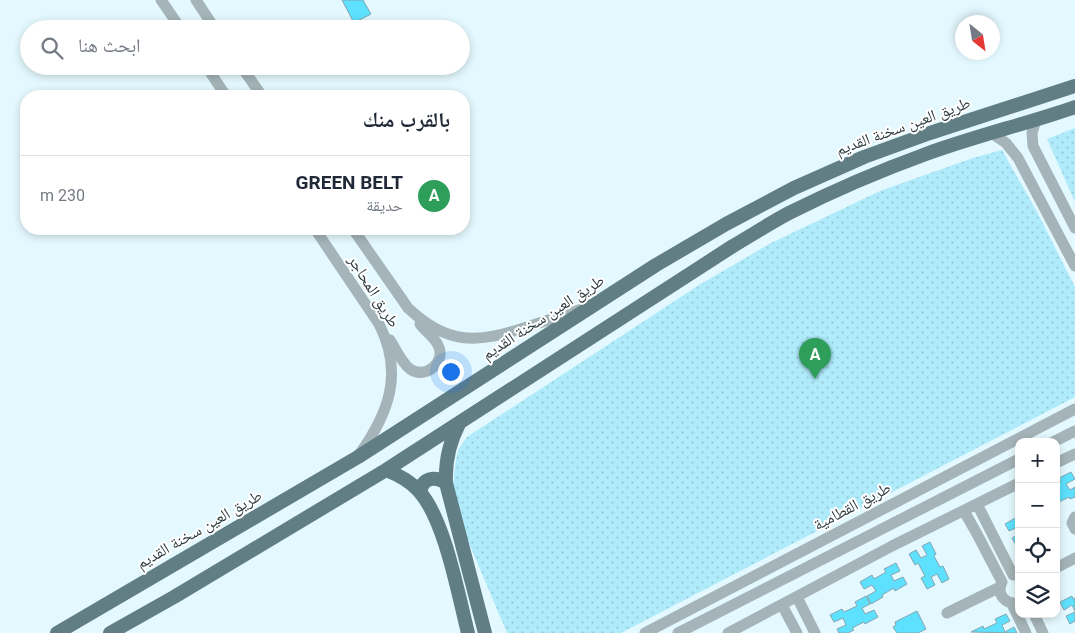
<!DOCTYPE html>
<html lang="ar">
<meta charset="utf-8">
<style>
:root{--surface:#fff;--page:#f6f6f7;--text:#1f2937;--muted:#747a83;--line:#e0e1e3;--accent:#111827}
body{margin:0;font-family:Roboto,"Noto Naskh Arabic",sans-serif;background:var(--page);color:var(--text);direction:rtl}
.controls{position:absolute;right:15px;bottom:15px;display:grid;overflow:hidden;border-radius:10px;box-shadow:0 2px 8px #0003}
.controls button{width:45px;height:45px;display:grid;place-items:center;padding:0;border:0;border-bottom:1px solid var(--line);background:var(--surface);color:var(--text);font:25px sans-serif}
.compass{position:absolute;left:955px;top:15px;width:45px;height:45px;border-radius:50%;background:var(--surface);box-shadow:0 2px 8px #0003;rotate:150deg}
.you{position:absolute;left:450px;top:371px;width:18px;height:18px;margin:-12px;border:4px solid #fff;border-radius:50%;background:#1a73e8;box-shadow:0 0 0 8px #1a73e833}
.badge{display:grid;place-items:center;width:32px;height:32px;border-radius:50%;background:var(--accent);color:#fff;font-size:16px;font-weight:700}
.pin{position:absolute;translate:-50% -41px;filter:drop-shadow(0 1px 2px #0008)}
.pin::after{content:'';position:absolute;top:26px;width:18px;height:15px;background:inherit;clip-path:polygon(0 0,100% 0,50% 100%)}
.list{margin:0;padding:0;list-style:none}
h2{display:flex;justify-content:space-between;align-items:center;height:65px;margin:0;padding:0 20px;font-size:21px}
h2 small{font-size:16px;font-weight:400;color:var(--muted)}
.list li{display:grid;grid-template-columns:32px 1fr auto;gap:15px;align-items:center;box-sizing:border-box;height:80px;padding:0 20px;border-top:1px solid var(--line)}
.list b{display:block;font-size:19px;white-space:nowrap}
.list p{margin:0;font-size:16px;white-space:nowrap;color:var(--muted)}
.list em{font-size:16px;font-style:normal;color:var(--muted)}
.icon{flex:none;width:28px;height:28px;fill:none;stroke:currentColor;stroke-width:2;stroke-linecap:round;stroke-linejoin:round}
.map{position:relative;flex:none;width:1075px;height:633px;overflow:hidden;direction:ltr}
.search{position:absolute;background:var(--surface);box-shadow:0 2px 8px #0003;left:20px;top:20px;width:450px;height:55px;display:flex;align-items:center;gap:12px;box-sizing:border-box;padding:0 18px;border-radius:28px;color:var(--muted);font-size:19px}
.panel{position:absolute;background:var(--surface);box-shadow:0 2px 8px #0003;left:20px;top:90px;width:450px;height:145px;border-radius:20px;direction:rtl}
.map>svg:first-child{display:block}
.park{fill:url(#park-dots)}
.building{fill:#5de1fe;stroke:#84a6af}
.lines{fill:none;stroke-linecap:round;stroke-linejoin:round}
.minor{stroke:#a5b4b8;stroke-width:11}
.major{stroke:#627e85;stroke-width:14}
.labels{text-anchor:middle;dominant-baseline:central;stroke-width:4;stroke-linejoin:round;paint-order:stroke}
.street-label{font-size:16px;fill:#2e3d40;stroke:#fff}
</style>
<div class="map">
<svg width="1075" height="633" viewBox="0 0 1075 633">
<defs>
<pattern id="park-dots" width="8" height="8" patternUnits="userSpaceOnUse" patternTransform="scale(1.25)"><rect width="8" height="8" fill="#afebfa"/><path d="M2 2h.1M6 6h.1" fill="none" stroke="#97cad7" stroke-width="1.8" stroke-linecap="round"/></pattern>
</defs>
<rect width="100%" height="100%" fill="#e4f9ff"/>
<path class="park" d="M1075,128v74l-28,-63z
M1002,150l34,60 39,77v110l-454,236h-114l-52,-123 -2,-24 2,-20 3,-16 9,-13 232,-152 72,-42 109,-52 93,-33z"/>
<path class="building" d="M342,0h21l8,14 -17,9z
M1071,472l4,7 -9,5 4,6 5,-3v10l-5,2 -1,-2 -12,6 1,3 -2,1v-23l5,-3 -2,-3z
M1017,517l2,12 -1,-2 -9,4 -4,-7z
M1019,534v10l-3,1 -4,-7z
M930,542l6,12 -2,2 6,11 3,-1 6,13 -7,4 -5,-9 -6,3 4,8 -8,4 -6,-11 4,-2 -7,-13 -3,2 -6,-11 7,-4 5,8 6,-3 -5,-9z
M896,563l4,8 -9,4 3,6 9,-4 4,7 -12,7 -1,-3 -12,7 1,2 -12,7 -4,-8 9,-5 -4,-6 -8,4 -4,-7 12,-7 2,4 12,-7 -2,-3z
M866,596l4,8 -8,4 3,6 9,-4 4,7 -13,7 -1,-2 -12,6 2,2 -6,3h-9l-2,-4 9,-4 -3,-7 -9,4 -4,-7 12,-6 2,3 13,-6 -2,-4z
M1072,596l1,3 2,-1v13l-3,-6 -8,5 -4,-8z
M917,611l9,18 -8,4h-21l-4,-6 3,-2 -1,-3z
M1075,612v9l-5,3 -4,-8z
M1006,614l4,7 -8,4 3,7 9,-5 3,6 -46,-1 12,-6 1,3 13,-6 -2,-4z"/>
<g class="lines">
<path class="minor" d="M161,0l20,29
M196,0l19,29
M206,66l20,30
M241,66l21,30
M1036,120l-4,13 1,13 42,82
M990,132l16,11 12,15 57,108
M315,229l64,95c25,49 10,89 -20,131
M353,229l55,79c40,38 70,35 119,19 18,-6 37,-12 55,-18
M390,340c6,9 11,22 20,29 15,11 37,-7 28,-24 -4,-8 -13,-14 -18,-21
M1053,442l22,-11
M1056,463l19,-9
M977,504l36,71
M964,511l13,23 25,48
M1075,517l-3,6 3,6
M1056,568l19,-10
M1002,582c-6,12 3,23 17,21
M797,597l18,36
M1012,604l14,29
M782,605l15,28
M947,613l53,-26
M1034,614l9,19
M645,633l430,-224
M678,633l341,-174
M728,633l164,-87 127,-63"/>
<path class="major" d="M459,424c-10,19 -14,37 -13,59l39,150
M386,470c13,5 24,11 33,21 26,29 39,103 49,142
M420,492c3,-15 15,-16 26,-9
M57,633l301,-176 298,-192 70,-41 68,-36 70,-31 66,-24 145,-47
M110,633l64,-36 212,-127 347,-224c19,-11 37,-23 56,-33 44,-22 90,-42 137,-59 49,-18 100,-30 149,-47"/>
</g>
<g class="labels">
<g class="street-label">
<text transform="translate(903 126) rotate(-20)">طريق العين سخنة القديم</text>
<text transform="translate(374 291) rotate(58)">طريق المحاجر</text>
<text transform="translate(543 317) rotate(-33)">طريق العين سخنة القديم</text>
<text transform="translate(852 506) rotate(-28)">طريق القطامية</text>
<text transform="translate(199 529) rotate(-30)">طريق العين سخنة القديم</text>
</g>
</g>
</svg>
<div class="controls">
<button>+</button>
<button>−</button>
<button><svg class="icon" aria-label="locate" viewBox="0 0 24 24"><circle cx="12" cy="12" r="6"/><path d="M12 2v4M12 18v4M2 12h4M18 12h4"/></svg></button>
<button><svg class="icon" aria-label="layers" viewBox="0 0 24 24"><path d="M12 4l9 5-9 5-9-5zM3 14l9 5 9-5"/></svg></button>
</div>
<svg class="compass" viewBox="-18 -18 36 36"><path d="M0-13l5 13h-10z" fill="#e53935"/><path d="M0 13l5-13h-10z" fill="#747a83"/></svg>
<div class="you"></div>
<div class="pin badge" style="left:815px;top:379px;background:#2e9e5b">A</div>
<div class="search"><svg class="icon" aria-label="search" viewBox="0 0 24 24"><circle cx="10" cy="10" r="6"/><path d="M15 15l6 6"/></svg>ابحث هنا</div>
<section class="panel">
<h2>بالقرب منك<small></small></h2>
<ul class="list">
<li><span class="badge" style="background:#2e9e5b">A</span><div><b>GREEN BELT</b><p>حديقة</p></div><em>230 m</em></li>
</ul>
</section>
</div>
